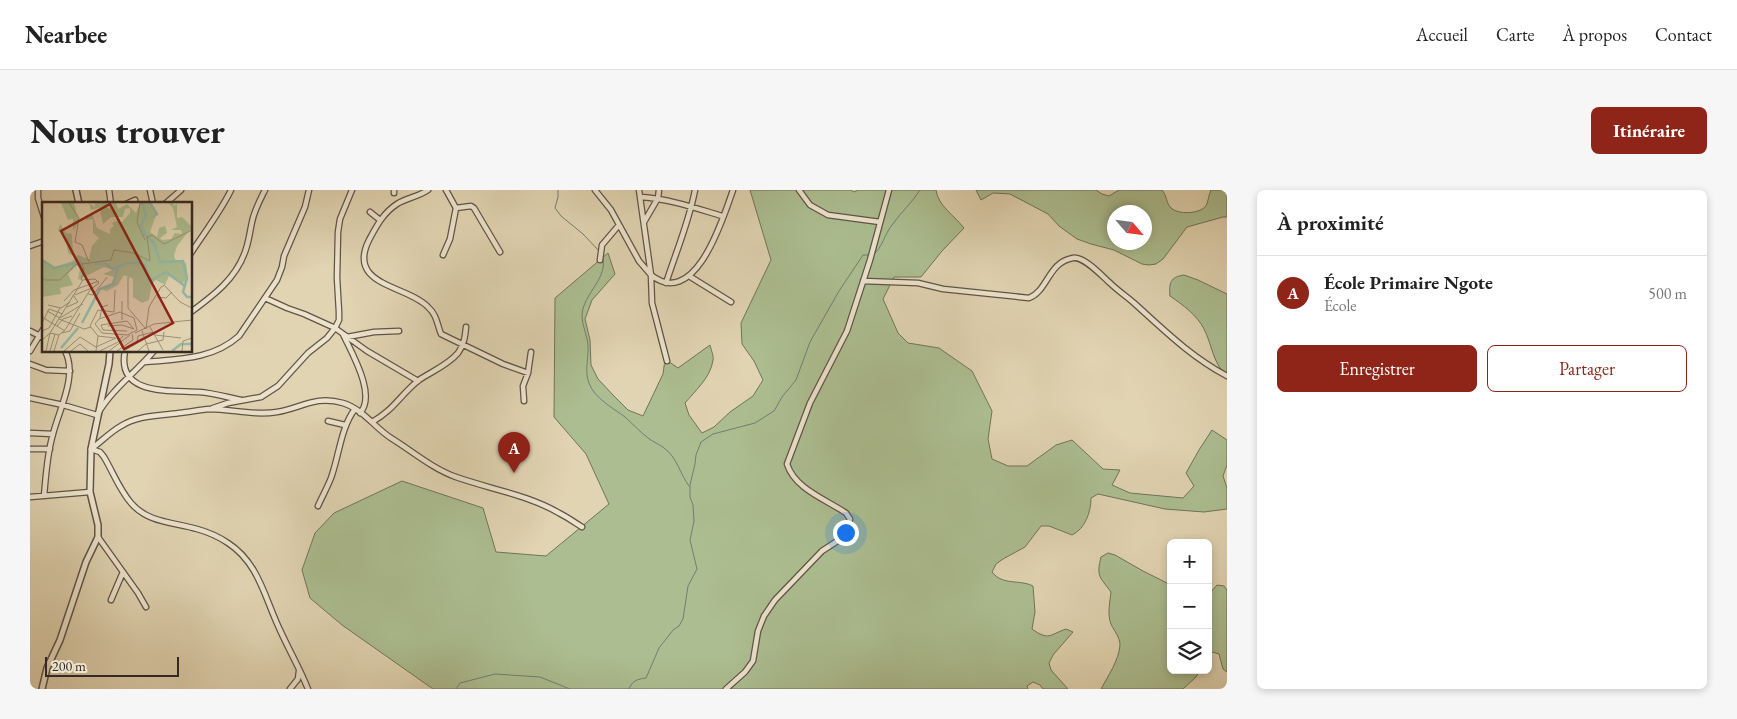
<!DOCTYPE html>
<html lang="fr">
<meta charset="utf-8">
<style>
:root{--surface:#fff;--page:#f6f6f6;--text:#222;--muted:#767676;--line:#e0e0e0;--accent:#8f2418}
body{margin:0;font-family:"EB Garamond",serif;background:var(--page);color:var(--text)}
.controls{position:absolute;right:15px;bottom:15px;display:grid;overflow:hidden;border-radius:8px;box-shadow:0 2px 8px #0003}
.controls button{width:45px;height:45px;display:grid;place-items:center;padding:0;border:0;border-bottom:1px solid var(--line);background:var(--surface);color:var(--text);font:25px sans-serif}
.compass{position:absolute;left:1077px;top:15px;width:45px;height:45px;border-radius:50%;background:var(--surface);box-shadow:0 2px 8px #0003;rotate:118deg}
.scale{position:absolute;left:15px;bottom:12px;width:134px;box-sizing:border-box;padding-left:5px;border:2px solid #352923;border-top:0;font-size:14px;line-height:18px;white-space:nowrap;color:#352923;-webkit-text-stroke:4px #ece3cd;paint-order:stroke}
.you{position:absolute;left:815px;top:342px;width:18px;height:18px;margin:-12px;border:4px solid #fff;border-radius:50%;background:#1a73e8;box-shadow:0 0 0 8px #1a73e833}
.badge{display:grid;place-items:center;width:32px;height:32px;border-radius:50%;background:var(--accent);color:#fff;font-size:16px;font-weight:700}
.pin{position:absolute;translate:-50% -41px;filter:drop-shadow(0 1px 2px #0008)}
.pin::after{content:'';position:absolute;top:26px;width:18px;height:15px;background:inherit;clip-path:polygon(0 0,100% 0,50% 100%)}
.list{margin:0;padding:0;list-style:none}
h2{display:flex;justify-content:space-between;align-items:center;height:65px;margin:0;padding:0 20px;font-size:21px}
h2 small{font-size:16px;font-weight:400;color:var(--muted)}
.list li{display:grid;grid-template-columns:32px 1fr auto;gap:15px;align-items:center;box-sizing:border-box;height:75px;padding:0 20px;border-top:1px solid var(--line)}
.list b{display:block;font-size:19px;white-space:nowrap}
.list p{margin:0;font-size:16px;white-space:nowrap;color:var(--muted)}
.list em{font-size:16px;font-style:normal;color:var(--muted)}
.actions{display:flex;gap:10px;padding:15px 20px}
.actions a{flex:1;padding:11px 0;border:1px solid var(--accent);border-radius:8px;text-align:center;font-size:18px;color:var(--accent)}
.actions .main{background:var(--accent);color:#fff}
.icon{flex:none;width:28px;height:28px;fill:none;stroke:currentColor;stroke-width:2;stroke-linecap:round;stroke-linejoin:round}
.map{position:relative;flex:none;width:1197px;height:499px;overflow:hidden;border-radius:8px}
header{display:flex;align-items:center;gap:30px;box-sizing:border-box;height:70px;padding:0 25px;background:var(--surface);border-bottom:1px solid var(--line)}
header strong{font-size:24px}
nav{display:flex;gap:28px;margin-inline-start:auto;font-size:18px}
.intro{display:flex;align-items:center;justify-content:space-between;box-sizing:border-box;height:120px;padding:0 30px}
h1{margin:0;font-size:35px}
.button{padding:12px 22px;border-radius:8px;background:var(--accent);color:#fff;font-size:18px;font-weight:700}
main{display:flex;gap:30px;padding:0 30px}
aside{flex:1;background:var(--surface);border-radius:8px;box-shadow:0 2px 8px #0003}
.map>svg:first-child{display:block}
.green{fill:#acbe91;stroke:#70745a;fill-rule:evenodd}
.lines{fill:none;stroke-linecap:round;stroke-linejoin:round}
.stream{stroke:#6f7f73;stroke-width:1}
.minor-casing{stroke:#605447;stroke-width:7}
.tertiary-casing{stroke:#605447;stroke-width:8}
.minor{stroke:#ece3cd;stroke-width:4.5}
.tertiary{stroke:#ece3cd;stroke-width:5}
.inset-river{fill:none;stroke:#95b8a9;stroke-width:2.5}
.inset-road{fill:none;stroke:#9c9079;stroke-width:1}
.view{fill:#8f2418;fill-opacity:0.15;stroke:#8f2418;stroke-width:2.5}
.inset-edge{fill:none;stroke:#352923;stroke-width:2.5}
</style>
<header>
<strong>Nearbee</strong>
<nav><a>Accueil</a><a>Carte</a><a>À propos</a><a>Contact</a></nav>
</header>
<div class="intro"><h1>Nous trouver</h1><a class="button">Itinéraire</a></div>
<main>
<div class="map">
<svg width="1197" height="499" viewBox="0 0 1197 499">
<rect width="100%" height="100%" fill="#e1d4b2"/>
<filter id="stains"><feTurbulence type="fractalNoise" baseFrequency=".004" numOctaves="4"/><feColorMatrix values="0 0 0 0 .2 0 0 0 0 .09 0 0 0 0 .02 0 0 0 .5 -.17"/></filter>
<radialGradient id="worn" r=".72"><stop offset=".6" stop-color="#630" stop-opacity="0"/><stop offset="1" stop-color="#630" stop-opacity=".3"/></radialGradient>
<path class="green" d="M720,0h101l3,2 4,-2h78c2,16 19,26 28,38l-22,23 -21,26h-27l-11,22 15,34 10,10 31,5 33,23 20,40 -4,28 4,20 16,7h19l29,-21 16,-5 31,29 17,1 -8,15 18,8 53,5 11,-12 -8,-13 13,-23 13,-20 15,10v25l-4,11 4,12v21l-23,3 -39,-3 -67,-15 -7,4c0,14 -6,31 -19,37l-23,-9h-8l-16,21 -22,12 -7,5 -4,8c11,14 27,7 41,14l2,26 -3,17c17,12 17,6 34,0l7,3 -20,23 -4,8 2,7 17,19h-25l-3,-4 -7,-3 -6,4 1,3h-595l-91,-64 -32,-27 -8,-28 13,-37 19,-20 68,-32 81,27 13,44 50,4 63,-52 -23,-50 -32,-37 1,-119 53,-45 7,21 -23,26 -7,19 5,21 1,25 7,14 15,16 15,15 15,6 20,-42 2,-15 13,9 32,-23c1,5 4,11 3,15 -2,17 -18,31 -28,43l4,12 13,18 12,-6 16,-15 23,-16 10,-16 -9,-19 -12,-17 -1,-21 30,-63z
M946,0h120l6,4 7,2 10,-6h43c5,6 4,13 9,18 7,7 29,6 35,-2 2,-4 3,-12 5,-16h16v27h-4l-36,10 -24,32 -7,5 -7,1 -7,-1 -28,-14 -23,-6 -14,-5 -18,-13 -11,-12 -38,-20 -17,-1 -12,7zM1084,22h30v30h-30z
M1154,85l14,5 29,14v81c-14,-10 -15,-31 -23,-46 -7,-14 -21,-24 -34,-33 -1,-13 0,-19 14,-21z
M1078,363l7,2 28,16 28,14v85h29l-4,7 -13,12h-82c7,-13 18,-29 19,-44 0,-8 -6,-14 -9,-21 -4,-10 -1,-22 0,-32 -11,-15 -15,-15 -10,-35z
M1187,395l7,1 3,4v82l-4,-3 -4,-15 -7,-2 -4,2v-59z"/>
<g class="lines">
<path class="stream" d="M528,0v7l-3,11 6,8 22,18 17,18
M572,65c8,23 -19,38 -20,60 0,10 5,20 6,30 1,12 -4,26 1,38 5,15 24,25 36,34 8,7 15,15 23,21 5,4 11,6 16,10 13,9 16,26 25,38
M843,65c10,-8 11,-20 19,-30 9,-13 20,-22 28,-35
M426,499l4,-6 35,-9 45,3 30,12
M599,499c3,-8 8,-10 17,-11l13,-30 14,-18 6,-4 4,-7 5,-33 9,-17 -7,-29 4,-19 -1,-16 -3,-8v-12l5,-21 1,-9 5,-13 12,-8 42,-11 19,-12 8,-14 14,-17 14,-38 29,-51 24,-36h6"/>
<g class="minor-casing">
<path id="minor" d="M8,0v8l6,19
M79,0l2,14
M120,0l3,14
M364,0v3
M398,0c-10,7 -22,8 -31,14 -14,9 -21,23 -28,36 -23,46 38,45 59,67 9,8 9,17 13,27l62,30 25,9
M565,0l16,20 28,51 12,14 1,28 15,58
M609,0l12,85c44,35 72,-56 82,-85
M769,0l11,15 18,10 52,7
M611,7c29,2 54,11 81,19
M96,14l9,-4
M135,14l16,-14
M426,18l15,-2 3,2 26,44
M340,22l10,8
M614,32l14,-24 1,-8
M0,56l14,-5
M161,63c13,-20 30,-42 40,-63
M413,65l7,-16 6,-31 -10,-18
M570,70l2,-15 17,-20
M659,86l42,26
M833,91l55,2 25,6 86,9c19,-7 19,-36 44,-40 11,-2 29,18 37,25 7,7 16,13 24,20 31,28 56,53 93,73
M636,93c10,-31 23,-61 29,-93
M235,108l22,10 17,6 31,14 32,23 51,30
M161,122c23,-17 46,-34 55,-63 3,-9 4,-18 6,-27 2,-11 8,-22 13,-32
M0,141l14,7
M313,144c8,18 34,61 17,79
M317,147l27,-5 25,-1
M0,161l14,-23
M95,161c-9,45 45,39 74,41 14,1 27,5 42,8
M115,172c33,-3 67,-2 94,-26l38,-56 5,-13 2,-11 21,-49 4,-17
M0,174l16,6 24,1
M0,208l33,7 34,10c15,-26 38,-42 57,-64
M494,211l-1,-15 5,-13 3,-21
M183,218l15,-5 33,-6 17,-11 30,-33 19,-15 8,-10 4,-8v-8l-2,-34 1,-46 2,-13 12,-29
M298,231l17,4
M342,232c22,-12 29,-28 47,-42 12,-8 29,-15 39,-27 6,-8 7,-16 8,-26
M0,243l23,1
M0,259h20
M61,259c10,-7 19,-17 30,-23 17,-11 39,-10 58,-13 10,-1 20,-3 30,-4 23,0 45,7 68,3 25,-4 38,-17 66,-9 20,6 32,25 48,35 21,13 42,31 65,39 34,12 72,18 103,36 8,4 15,9 23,14
M61,259l9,3 4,5c9,15 15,32 27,46 17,20 42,19 66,26 11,3 22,8 31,14 31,20 37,56 52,87 9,20 20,39 28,59
M14,306c2,-21 3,-42 9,-62 6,-24 25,-59 12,-83
M0,307l60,-5
M288,316c4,-9 9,-18 13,-28 8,-22 10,-51 24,-69
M68,347l40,56 8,14
M81,410l12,-28
M260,499l8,-10 1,-8
M696,499l19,-17 8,-11 5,-30 6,-15 11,-16 47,-49 17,-11 8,-10 3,-11 -4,-6c-21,-14 -51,-24 -59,-49l23,-61 37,-72 23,-71 19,-70"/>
</g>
<g class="tertiary-casing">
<path id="tertiary" d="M46,0l3,14
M12,499l5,-21 13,-28 26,-78 12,-25v-12l-8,-33 1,-43 18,-85 1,-13"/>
</g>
<use href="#minor" class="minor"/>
<use href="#tertiary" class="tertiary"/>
</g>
<g transform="translate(12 12)">
<rect width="150" height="150" fill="#e1d4b2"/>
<path d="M19,1h13l5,19 -6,9v-12l-5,1zM47,1l6,4v-4h12v5l6,1 -1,-6h4l2,6 9,-5 9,9 4,-10h10l7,9 -7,20 7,5 2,-9 6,-2 2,7 -7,5 2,2 9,-1 4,-6 7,1 -1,-4h-10l6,-3 -4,-19 -4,-4 -7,1 11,-2 1,3 3,-3v15l5,-1 10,10 -15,19 -3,10 2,5 10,2 2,17 -7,3 -12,-7 -4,9 -9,-5 -4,3 -3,17 -7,3 -9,-6v-18l-9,-4 -6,10 -11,6 -8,-2 13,-6 2,-6 -11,-3 9,-4 -8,-3 -26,13 2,-12 -3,-3 -9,9 5,11 -13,3 1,6 -19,3v-43l1,5 12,8 18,-6 5,-6 11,4 3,-13 7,-8 -6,-5v-14l-8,1 1,-4 6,-2 5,14 13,6v-5l4,-3 -2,-3 8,-4v5l10,-11v-5l-5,1 -2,8h-12l-8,7 -3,-14 3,-3 -12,3zM18,22l6,9 6,1 1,22 -5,-3 -3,-19 -7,-3z" fill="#acbe91"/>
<path class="inset-river" d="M100,1l4,13 -5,9 5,11 8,7 6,19 23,-1 4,17 -4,14 4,5h5M108,1l7,11 -4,3M0,58l12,8 28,-6M53,62h11l7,5 13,-6h13l6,2 5,16 16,-9 19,14M40,121l18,-34 13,-5 5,-16M19,146l17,-20M130,149l9,-7h11"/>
<path class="inset-road" d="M27,1l10,15 -4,24 7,3 7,17M98,1l-3,19 8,18M108,58l-3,-23 5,-2 12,9 28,-14M0,75l3,3h15l15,-15 36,-5 3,-10 20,3 16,8M86,75v31l18,21 3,-22 12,-20 4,-2M123,84l15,16 12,6M73,88l-1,22 -16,-2 -8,16 8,10 17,2M46,92l5,1 14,-18M33,93l19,-8M115,95l9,1 6,-6M22,99l10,-11 25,-9M6,103l13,3 9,-6M25,105l11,-5 -5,-7M5,109l13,7 23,-14M0,115l23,14M58,116l2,-11 6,-2M92,116l3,12 -10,5 -25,-2 -7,-9 4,-5 21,-7 14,6M17,117l25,10 7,-2M80,118v-19M0,121l7,-14 14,5M15,124l6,-7 9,-3M66,124l14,-1 12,4M108,125l13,23M0,129l7,-3 11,-20M85,129l-24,-1 -2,-5 26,-4 7,8M100,129l7,20M20,131l8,-2 10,-18M93,131l19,-9 38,-4M113,133l26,3M0,138l8,-7 9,2 6,-5 25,-40 9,-7 -4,-4 -14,1 3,-10 -2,-7M4,149l4,-18 33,-53M8,149l5,-17M12,149l5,-16M22,149l16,-14 16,10 20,-9M29,149l9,-7 8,7M54,149l2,-15M58,149l18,-9 5,-6M67,149l21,-16M75,149l16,-11 -1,-6M82,149l13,-8 1,-7 15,-4M96,149l8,-7 17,-4 1,-8M140,149l1,-10 9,-3"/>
<path class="view" d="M68,2l63,119 -49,26 -63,-118z"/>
<rect width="150" height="150" class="inset-edge"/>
</g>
<rect width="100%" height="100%" filter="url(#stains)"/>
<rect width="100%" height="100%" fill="url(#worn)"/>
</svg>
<div class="controls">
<button>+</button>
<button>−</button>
<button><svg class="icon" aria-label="layers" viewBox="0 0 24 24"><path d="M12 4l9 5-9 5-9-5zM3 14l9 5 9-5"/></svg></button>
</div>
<svg class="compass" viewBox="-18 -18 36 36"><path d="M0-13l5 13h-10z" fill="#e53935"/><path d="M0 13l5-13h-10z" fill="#767676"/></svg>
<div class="scale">200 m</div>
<div class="you"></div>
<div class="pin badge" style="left:484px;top:283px">A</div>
</div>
<aside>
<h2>À proximité<small></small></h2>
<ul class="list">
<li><span class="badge">A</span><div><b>École Primaire Ngote</b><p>École</p></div><em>500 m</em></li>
</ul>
<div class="actions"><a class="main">Enregistrer</a><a>Partager</a></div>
</aside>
</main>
